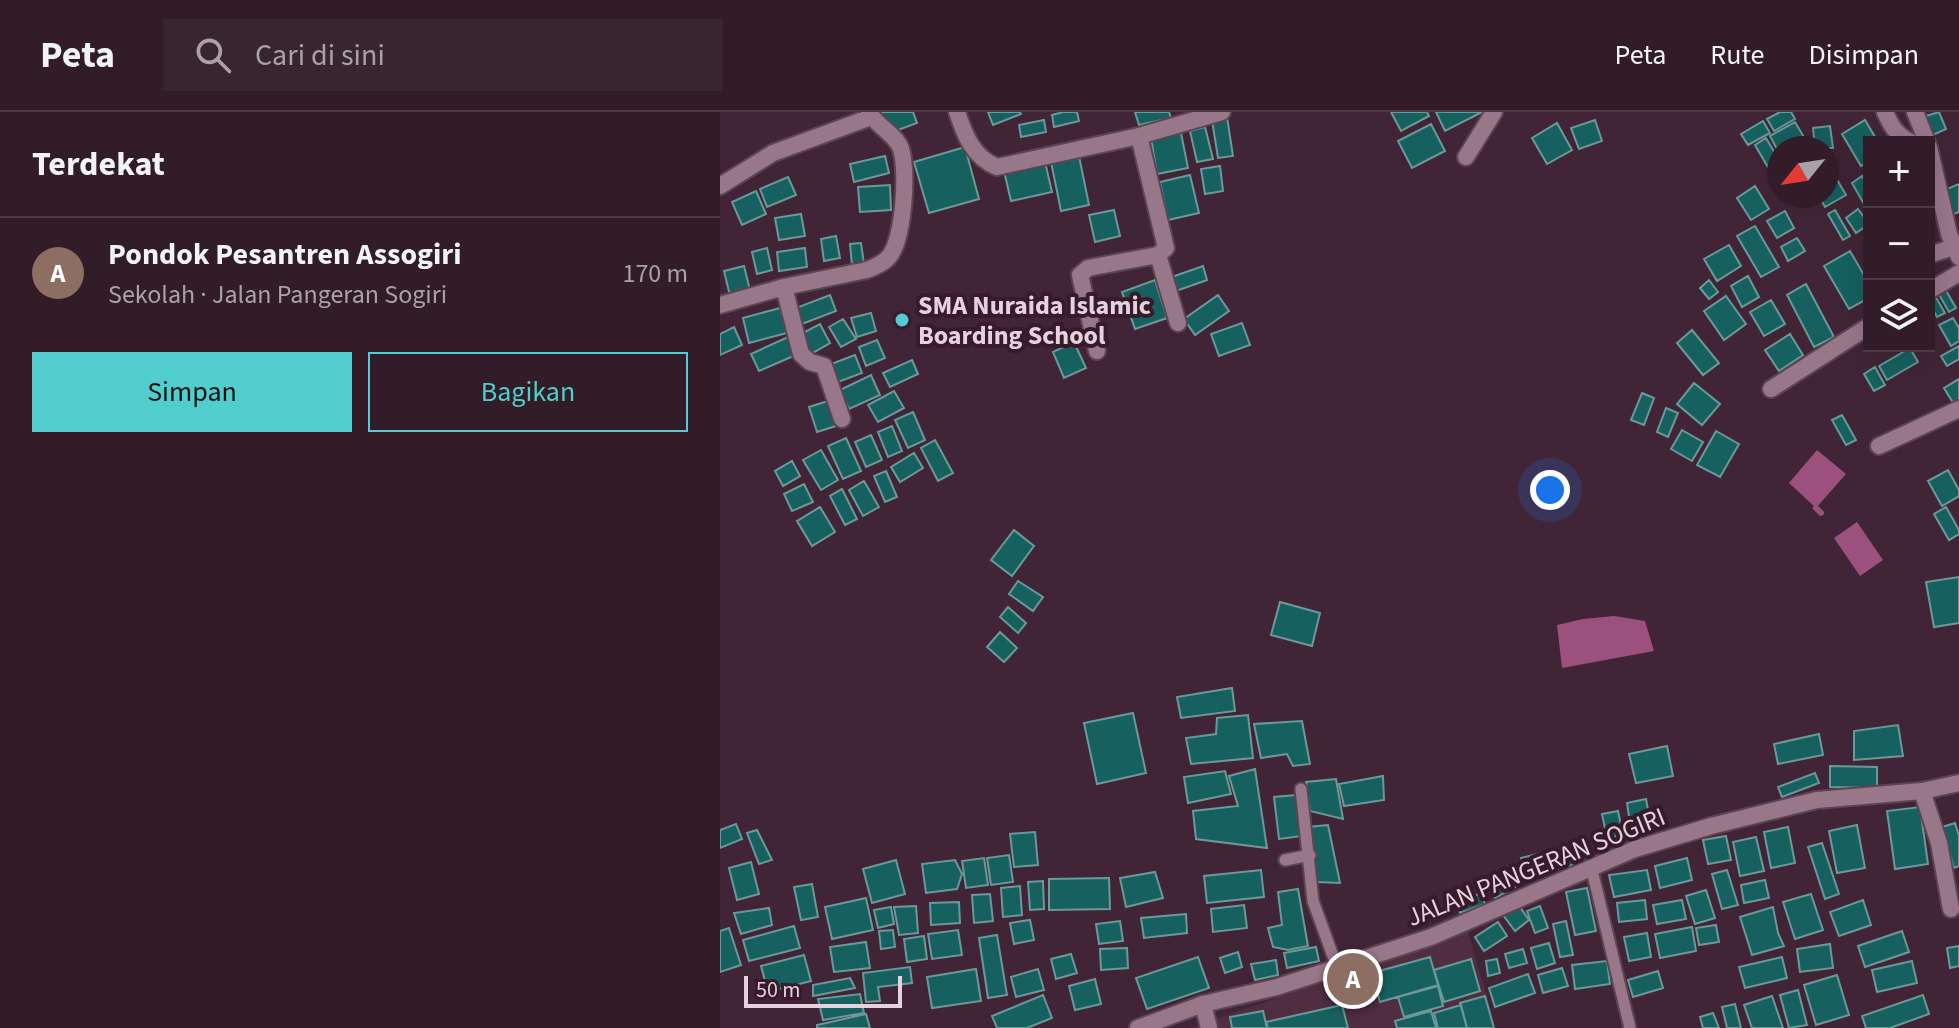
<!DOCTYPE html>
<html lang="id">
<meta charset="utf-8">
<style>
:root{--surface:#311c28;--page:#392530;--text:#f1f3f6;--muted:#a8a1a8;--line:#4c3a45;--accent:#52cdcd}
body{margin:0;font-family:"Source Sans 3",sans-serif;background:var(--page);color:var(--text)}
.controls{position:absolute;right:24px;top:24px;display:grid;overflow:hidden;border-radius:0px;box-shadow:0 8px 32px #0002}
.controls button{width:72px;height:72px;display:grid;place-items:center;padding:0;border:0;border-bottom:2px solid var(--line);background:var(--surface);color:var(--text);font:40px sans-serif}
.compass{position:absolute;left:1047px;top:24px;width:72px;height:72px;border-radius:50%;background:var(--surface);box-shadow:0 8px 32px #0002;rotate:240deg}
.scale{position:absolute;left:24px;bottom:20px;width:158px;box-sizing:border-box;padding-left:8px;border:4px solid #e5d2dc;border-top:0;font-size:22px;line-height:28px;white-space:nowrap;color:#e5d2dc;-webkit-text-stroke:6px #371b2b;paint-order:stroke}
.you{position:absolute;left:830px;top:378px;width:28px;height:28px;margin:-20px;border:6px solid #fff;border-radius:50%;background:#1a73e8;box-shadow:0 0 0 12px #1a73e833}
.badge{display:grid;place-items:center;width:52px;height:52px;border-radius:50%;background:var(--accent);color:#fff;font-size:26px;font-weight:700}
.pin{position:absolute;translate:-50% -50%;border:4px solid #fff;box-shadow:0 2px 8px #0006}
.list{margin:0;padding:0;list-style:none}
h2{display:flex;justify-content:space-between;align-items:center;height:104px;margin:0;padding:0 32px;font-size:34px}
h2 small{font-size:26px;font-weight:400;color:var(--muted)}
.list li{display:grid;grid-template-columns:52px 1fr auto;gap:24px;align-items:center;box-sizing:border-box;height:112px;padding:0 32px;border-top:2px solid var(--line)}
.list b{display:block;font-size:30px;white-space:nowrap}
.list p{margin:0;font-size:26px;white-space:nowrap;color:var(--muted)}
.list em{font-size:26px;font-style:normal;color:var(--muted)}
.actions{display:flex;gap:16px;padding:24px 32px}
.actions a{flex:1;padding:18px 0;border:2px solid var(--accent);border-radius:0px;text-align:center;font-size:28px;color:var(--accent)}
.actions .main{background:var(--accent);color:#111}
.icon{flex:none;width:44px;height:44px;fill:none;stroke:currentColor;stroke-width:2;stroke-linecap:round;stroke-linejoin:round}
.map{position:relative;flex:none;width:1239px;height:916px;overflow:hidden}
header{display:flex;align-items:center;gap:48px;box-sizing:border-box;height:112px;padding:0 40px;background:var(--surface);border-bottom:2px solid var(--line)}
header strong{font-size:38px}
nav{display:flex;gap:44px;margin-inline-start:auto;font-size:28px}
.search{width:560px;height:72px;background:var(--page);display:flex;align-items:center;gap:20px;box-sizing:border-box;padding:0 28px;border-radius:0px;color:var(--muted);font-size:30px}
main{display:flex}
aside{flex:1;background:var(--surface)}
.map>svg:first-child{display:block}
.built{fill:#502d41;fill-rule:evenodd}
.water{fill:#9b507d}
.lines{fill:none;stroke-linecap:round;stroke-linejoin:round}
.stream{stroke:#9b507d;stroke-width:6}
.building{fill:#176060;stroke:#6b9999;stroke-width:2}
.service-casing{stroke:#5c4452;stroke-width:15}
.minor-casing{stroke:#5c4452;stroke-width:20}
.tertiary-casing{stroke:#5c4452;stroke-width:20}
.service{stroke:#987789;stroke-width:11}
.minor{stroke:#987789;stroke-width:16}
.tertiary{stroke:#987789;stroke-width:16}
.poi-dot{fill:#52cdcd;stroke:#371b2b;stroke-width:3}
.labels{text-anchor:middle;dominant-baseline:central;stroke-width:8;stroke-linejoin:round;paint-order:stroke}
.poi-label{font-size:26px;font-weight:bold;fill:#e5d2dc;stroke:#371b2b;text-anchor:start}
.street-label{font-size:26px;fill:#e5d2dc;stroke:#371b2b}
</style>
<header>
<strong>Peta</strong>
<div class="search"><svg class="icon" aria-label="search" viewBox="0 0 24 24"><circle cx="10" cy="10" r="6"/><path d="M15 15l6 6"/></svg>Cari di sini</div>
<nav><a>Peta</a><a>Rute</a><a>Disimpan</a></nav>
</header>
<main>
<aside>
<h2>Terdekat<small></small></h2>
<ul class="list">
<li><span class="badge" style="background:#8d6e63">A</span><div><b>Pondok Pesantren Assogiri</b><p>Sekolah · Jalan Pangeran Sogiri</p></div><em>170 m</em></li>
</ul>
<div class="actions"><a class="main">Simpan</a><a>Bagikan</a></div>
</aside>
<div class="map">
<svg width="1239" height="916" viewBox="0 0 1239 916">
<rect width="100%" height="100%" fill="#412536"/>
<path class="built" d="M748,820l28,96 -11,-32 -18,32 -7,-22 -26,7 4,15 -7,-16 -35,8 1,8h-49l-6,-22 -76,17 2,5 -5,-17 -33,6 2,11h-42zM709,845l9,28 -58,17 -8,-29zM751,848l9,31 -37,10 -8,-31z"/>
<path class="water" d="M1097,338l29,24 -30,34 -27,-25z
M1137,410l26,38 -23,16 -26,-38z
M894,504l31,5 9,30 -92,17 -5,-43 26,-6z"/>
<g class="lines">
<path class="stream" d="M1096,396l5,5"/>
</g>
<path class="building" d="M161,0h32l4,11 -27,10z
M268,0h32l1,2 -28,11z
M343,0h14l2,9 -25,6 -2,-12z
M415,0h34l2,6 -32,7z
M671,0h36l2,4 -28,15z
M716,0h46l-37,19z
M1060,0h11l4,7 -21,12 -7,-12z
M1219,0l7,17 -13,6 -7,-19z
M507,5l6,39 -15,2 -6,-38z
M324,8l2,12 -25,5 -2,-12z
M875,8l7,21 -23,8 -8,-21z
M1145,8l13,22h-9v19l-8,5 -19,-32z
M1043,9l7,12 -22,12 -7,-11z
M1075,10l13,22 -8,4h-21v5l-9,-17z
M837,11l15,27 -25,14 -15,-26z
M711,12l14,27 -33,17 -14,-27z
M1110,14l3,22h-18l-2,-20z
M485,15l8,32 -16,3 -7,-31z
M461,21l7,35 -31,6 -6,-36z
M1046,26l13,22v3l-10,6 -14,-24z
M245,35l14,52 -50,14 -15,-51z
M165,44l4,17 -35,9 -4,-18z
M359,44l10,49 -28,6 -10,-49z
M325,50l7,30 -41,9 -7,-30z
M500,54l3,25 -18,3 -4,-25z
M1112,59l14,24 -21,12 -6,-11h8v-22z
M470,63l9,38 -31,7 -8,-38z
M1142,64l7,12v25l-17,-30z
M68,65l8,18 -29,12 -7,-18z
M1239,72v28l-8,3 -9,-24z
M170,73l1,25 -31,2 -2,-25z
M1035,74l14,23 -18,11 -14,-22z
M36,79l10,23 -24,11 -10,-23z
M1138,97l11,15 -13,9 -10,-15z
M394,98l6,26 -25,6 -6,-27z
M1115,98l15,26 -7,4 -15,-26z
M1065,99l9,17 -17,10 -10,-17z
M81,102l4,22 -26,4 -4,-22z
M1035,114l24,41 -18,10 -24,-41z
M116,124l4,22 -16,3 -3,-22z
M1077,126l8,13 -17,10 -7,-14z
M141,131l3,21 -12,1 -2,-21z
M1009,133l12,21 -24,15 -13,-22z
M47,136l5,22 -15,4 -5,-22z
M85,136l2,19 -28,4 -2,-19z
M1130,139l19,33v14l-20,11 -25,-43z
M24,154l6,24 -20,6 -6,-25z
M483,154l4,14 -31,11 -4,-14z
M1028,164l11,21 -17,10 -11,-21z
M435,168l12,38 -32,11 -13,-37z
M989,168l9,12 -9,7 -9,-11z
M1086,172l28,53 -20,10 -27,-52z
M1224,175l12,21 -7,4 -12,-21z
M1214,182l11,19 -8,4 -8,-14v-6z
M110,183l6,16 -34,13 -6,-16z
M498,183l11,16 -34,24 -11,-16z
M1006,184l20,28 -22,16 -20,-29z
M1051,188l14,24 -21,12 -14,-24z
M60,196l7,25 -38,10 -6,-25z
M151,201l5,18 -19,6 -6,-19z
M1233,206l6,10v13l-8,5 -12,-21z
M123,207l13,20 -15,8 -12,-20z
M522,211l8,22 -31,11 -8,-22z
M100,212l10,19 -21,12 -10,-20z
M14,215l8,18 -22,10v-21z
M972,218l27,33 -16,12 -26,-32z
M1070,222l13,21 -24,16 -14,-21z
M68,225l8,18 -37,16 -8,-17z
M157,228l8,18 -19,8 -7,-19z
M354,230l12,26 -22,10 -11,-26z
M1239,234v13l-12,7 -6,-10z
M1190,236l8,14 -31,18 -8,-14z
M135,243l7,18 -24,9 -7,-18z
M192,248l6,14 -28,13 -7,-14z
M1155,255l10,18 -11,6 -10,-17z
M151,263l9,20 -31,14 -9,-19z
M1239,267v25l-4,2 -11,-18z
M974,271l26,21 -18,21 -25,-21z
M174,279l10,17 -26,14 -10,-17z
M922,281l12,5 -10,27 -13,-5z
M108,289l8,25 -19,6 -8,-25z
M946,296l12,5 -10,24 -11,-5z
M193,300l12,28 -17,8 -13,-28z
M1122,303l14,25 -10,5 -14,-25z
M172,314l10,25 -14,6 -10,-25z
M962,318l21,12 -11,19 -21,-12z
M996,319l23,13 -19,33 -23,-12z
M151,323l11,25 -16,7 -11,-25z
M126,326l15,33 -18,8 -15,-33z
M215,328l18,33 -15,8 -17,-33z
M101,338l17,30 -17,10 -18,-30z
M194,341l9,15 -23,14 -9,-15z
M72,349l8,15 -17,10 -8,-15z
M1228,358l11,20v6l-17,10 -14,-25z
M166,359l11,26 -12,5 -11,-26z
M144,369l15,26 -16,9 -14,-26z
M84,372l9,18 -21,9 -8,-17z
M122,377l15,30 -12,6 -15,-29z
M100,395l15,25 -23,14 -15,-25z
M1226,395l13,23v4l-10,6 -15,-26z
M294,418l20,16 -22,30 -21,-16z
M1239,465v46l-25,4 -8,-45z
M298,469l25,16 -10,14 -24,-17z
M560,490l40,11 -8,33 -41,-11z
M288,495l18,16 -8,10 -18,-16z
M280,520l17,16 -13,14 -17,-15z
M512,576l3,23 -54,7 -4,-21z
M413,601l13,60 -49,11 -13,-61z
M528,603l5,43 -62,6 -5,-26 30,-4 1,-16z
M582,609l8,43 -17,2 -6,-12 -26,4 -7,-34z
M1178,613l5,31 -49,4v-29z
M1099,622l4,21 -45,9 -4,-20z
M947,634l6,30 -37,7 -7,-29z
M1110,654l47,1v21l-47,-1z
M535,657l12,79 -71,-9 -3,-28 45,-5 -9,-30z
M505,659l6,23 -43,9 -4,-26z
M1095,661l4,10 -37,14 -4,-10z
M663,664l1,24 -40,6 -5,-22z
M616,667l7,40 -33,-8 -4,-29z
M576,683l6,41 -23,3 -5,-42z
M926,687l5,27 -20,4 -4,-27z
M1200,695l8,57 -33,5 -8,-58z
M898,699l5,24 -16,3 -5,-24z
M1235,711l4,13v30l-5,2 -12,-41z
M16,712l6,15 -22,9v-18z
M608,713l12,58 -23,-1 -9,-55z
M1137,713l8,43 -28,5 -8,-42z
M1068,715l7,36 -24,5 -7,-36z
M37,718l15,30 -13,4 -12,-31z
M315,720l3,33 -24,2 -4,-33z
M1006,724l5,24 -23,4 -5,-24z
M1036,725l8,34 -24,5 -7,-34z
M863,731l5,18 -62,16 -5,-19z
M1102,731l17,51 -14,5 -17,-52z
M289,743l4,27 -22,3 -4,-27z
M264,746l4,27 -22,3 -4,-27z
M967,746l5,22 -32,8 -5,-22z
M176,748l9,34 -33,9 -9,-34z
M235,748l7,14 -5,15 -31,4 -4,-29z
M31,750l8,32 -22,6 -8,-32z
M541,758l3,27 -57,6 -3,-27z
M794,758l8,13 -27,15 -8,-13z
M927,758l4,20 -37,7 -5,-22z
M1007,758l11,35 -16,4 -10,-35z
M435,760l8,26 -37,9 -6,-29z
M389,766l1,31 -61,1v-31z
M1045,768l4,18 -25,5 -3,-18z
M323,769l1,28 -14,1 -2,-28z
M92,772l6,33 -17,3 -7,-33z
M300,774l2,29 -19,2 -2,-29z
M867,776l9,43 -21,4 -9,-43z
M578,777l10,57 -20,4 -15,-3 -5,-19 14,-3 -4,-33z
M986,778l9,28 -20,6 -9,-28z
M761,781l4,11 -25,9 -3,-10z
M270,782l3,27 -19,2 -2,-28z
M1091,782l12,36 -28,9 -12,-37z
M146,786l7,32 -41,9 -7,-32z
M925,788l2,19 -28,3 -2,-19z
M962,788l4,19 -29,5 -4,-19z
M1143,788l8,25 -32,11 -9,-24z
M239,790l1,21 -29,2 -1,-22z
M798,792l11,16 -14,11 -12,-16z
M524,793l3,23 -34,4 -2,-23z
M196,794l2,27 -19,2 -5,-28z
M820,794l8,22 -13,5 -8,-22z
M171,795l3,17 -16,4 -4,-18z
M1053,795l5,26 6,13 -32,9 -12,-38z
M49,796l3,17 -31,9 -7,-21z
M466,802l1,19 -43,5 -3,-20z
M310,808l4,20 -20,4 -4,-21z
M400,809l3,20 -24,3 -3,-20z
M846,809l7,34 -13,2 -7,-33z
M778,810l9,14 -23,15 -9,-14z
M996,813l3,17 -20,3 -3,-17z
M74,814l6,22 -51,13 -6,-21z
M972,815l4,24 -36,7 -5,-24z
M9,816l12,37 -21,7v-41z
M173,818l2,17 -14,2 -2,-18z
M238,818l4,25 -30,4 -4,-25z
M1182,819l7,21 -44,15 -7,-21z
M927,821l4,24 -22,4 -5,-24z
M277,823l10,60 -19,3 -9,-60z
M204,824l3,23 -20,3 -3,-23z
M146,830l4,26 -36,4 -4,-25z
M829,831l6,20 -18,6 -6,-21z
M1110,832l3,24 -33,4 -3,-23z
M1239,834v20l-9,2 -3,-20z
M596,835l3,14 -32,7 -3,-15z
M407,836l1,20 -27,2 -1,-21z
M803,837l4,14 -18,5 -4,-14z
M518,840l4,15 -17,6 -5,-15z
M351,842l6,19 -21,6 -5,-20z
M84,843l7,26 -43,11 -7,-26z
M478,845l11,31 -62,21 -11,-31z
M710,845l8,28 -58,17 -8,-29z
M1062,845l5,21 -42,10 -6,-21z
M751,847l9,32 -36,11 -10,-32z
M777,847l3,14 -12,3 -2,-15z
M556,848l2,15 -23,5 -4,-16z
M887,849l3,23 -35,5 -3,-24z
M1192,849l5,22 -40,9 -5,-22z
M190,855l2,16 -34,4 2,14 -14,1 -3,-29z
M842,856l6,18 -25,7 -5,-18z
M256,857l5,32 -49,7 -5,-31z
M318,857l6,21 -28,7 -5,-20z
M938,859l5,17 -30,9 -5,-17z
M808,862l7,19 -40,14 -6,-19z
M1117,863l12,40 -33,10 -12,-40z
M130,866l5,10 -42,8v-11z
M375,867l6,25 -26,6 -6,-24z
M718,874l5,20 -39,11 -6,-20z
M1078,878l9,35 -18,3 -9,-33z
M140,882l4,19 -41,7 -5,-21z
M323,883l9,23 -25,10h-30l-5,-12z
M1203,883l6,19 -39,14h-24l-4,-12z
M765,884l9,32h-27l-7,-25z
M1052,884l11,32h-31l-8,-23z
M1015,892l6,24h-14l-5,-21z
M622,893l6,23h-80l-2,-6z
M741,893l6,23h-29l-4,-15z
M543,899l4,17h-35l-2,-11z
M711,899l5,17h-39l-2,-7z
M993,901l6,15h-16l-3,-11z
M146,902l4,14h-53v-3z"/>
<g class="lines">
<g class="service-casing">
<path id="service" d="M581,677l12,112 24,66
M565,748l25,-5
M871,754l39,162"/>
</g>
<g class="minor-casing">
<path id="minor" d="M237,0c8,24 16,45 40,55l142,-31 27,112 -8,7 -70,13 -8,7 17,76
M1165,0c6,14 12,24 26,30
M419,24l83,-24
M746,45l28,-45
M0,74l53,-33 98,-36
M438,143l20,68
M1209,143l25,-8
M64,175l17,67 9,8 14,4 18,53
M1209,179l30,-18
M0,193l64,-18 83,-17c8,-3 15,-6 21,-12 16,-17 20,-86 13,-109 -5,-15 -25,-23 -32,-37
M1051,277l98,-63
M1159,334l80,-37
M1202,679l17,52 12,66
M483,892l6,24"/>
</g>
<g class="tertiary-casing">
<path id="tertiary" d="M1195,0l12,30
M1209,35l20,87 10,23
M418,916l65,-24 74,-17 154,-50 204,-88 76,-23 106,-26 105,-9 37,-8"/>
</g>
<use href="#service" class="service"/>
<use href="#minor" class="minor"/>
<use href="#tertiary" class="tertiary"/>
</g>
<circle class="poi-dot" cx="182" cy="208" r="8"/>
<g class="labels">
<g class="poi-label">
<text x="198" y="193">SMA Nuraida Islamic<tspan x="198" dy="30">Boarding School</tspan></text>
</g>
<g class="street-label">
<text transform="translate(816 755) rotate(-22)">JALAN PANGERAN SOGIRI</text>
</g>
</g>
</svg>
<div class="controls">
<button>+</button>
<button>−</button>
<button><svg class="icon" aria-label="layers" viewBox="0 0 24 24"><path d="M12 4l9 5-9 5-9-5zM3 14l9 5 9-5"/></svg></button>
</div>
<svg class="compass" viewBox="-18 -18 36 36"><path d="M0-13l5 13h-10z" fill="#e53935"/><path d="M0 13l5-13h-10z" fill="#a8a1a8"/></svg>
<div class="scale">50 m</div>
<div class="you"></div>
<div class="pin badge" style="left:633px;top:867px;background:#8d6e63">A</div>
</div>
</main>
